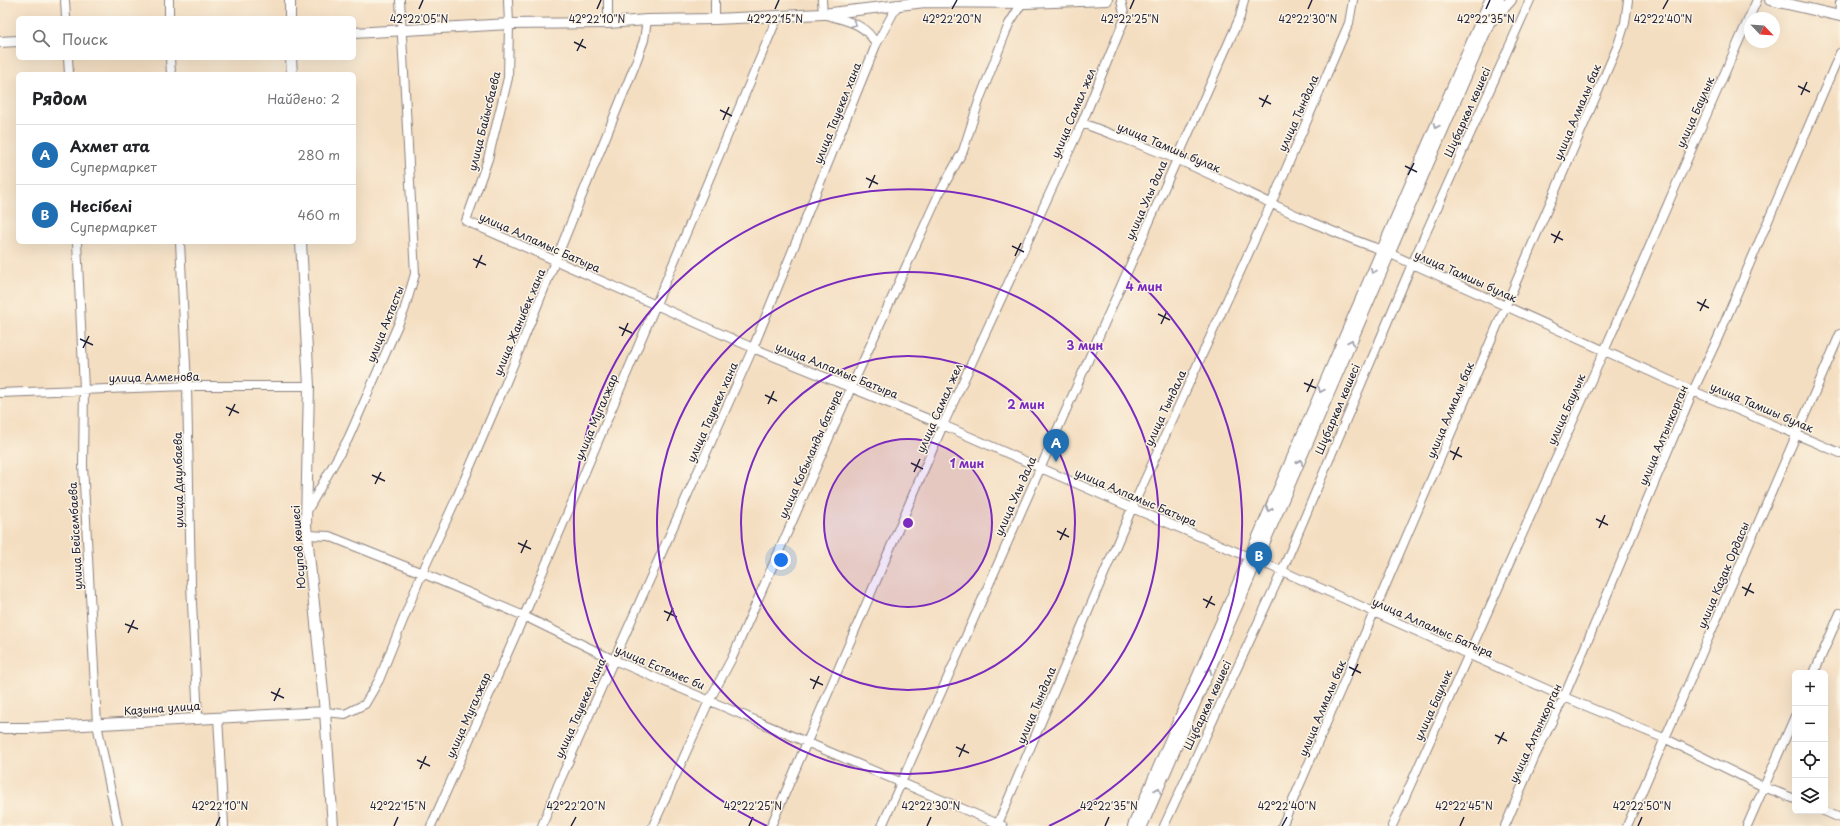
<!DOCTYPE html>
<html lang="ru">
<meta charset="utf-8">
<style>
:root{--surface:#fff;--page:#f2f2f2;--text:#202124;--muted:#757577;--line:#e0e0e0;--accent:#1f6fb2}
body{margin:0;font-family:"Playpen Sans",sans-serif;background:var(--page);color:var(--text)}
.controls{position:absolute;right:12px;bottom:12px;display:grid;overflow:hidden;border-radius:6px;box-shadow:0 4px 16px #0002}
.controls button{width:36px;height:36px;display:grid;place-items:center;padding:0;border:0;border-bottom:1px solid var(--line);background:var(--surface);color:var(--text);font:20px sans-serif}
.compass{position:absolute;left:1744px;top:12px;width:36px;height:36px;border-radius:50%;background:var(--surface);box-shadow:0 4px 16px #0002;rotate:115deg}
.you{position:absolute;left:781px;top:560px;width:14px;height:14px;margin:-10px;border:3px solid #fff;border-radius:50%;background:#1a73e8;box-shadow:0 0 0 6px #1a73e833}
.badge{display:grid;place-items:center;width:26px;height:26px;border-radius:50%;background:var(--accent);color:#fff;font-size:13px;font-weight:700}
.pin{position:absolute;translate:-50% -33px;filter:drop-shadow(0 1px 2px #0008)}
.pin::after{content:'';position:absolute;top:21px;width:14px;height:12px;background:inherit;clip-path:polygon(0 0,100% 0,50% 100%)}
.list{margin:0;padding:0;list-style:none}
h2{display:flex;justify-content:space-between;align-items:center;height:52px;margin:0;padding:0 16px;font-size:17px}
h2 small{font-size:13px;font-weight:400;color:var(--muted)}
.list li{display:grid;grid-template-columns:26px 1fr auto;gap:12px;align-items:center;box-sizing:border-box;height:60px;padding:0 16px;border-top:1px solid var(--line)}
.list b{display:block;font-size:15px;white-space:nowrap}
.list p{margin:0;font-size:13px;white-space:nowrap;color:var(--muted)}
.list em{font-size:13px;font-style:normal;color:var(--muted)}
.icon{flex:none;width:22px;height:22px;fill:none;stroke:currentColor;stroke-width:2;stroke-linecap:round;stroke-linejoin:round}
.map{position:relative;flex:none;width:1840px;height:826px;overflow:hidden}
.search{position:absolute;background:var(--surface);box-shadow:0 4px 16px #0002;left:16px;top:16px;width:340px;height:44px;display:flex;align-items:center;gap:10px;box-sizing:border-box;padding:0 14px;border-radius:6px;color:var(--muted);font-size:15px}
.panel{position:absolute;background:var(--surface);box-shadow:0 4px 16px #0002;left:16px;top:72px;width:340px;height:172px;border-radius:6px}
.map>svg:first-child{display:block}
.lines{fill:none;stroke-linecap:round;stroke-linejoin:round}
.minor-casing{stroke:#8b807e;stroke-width:10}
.tertiary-casing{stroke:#8b807e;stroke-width:12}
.minor{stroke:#fff;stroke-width:8}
.tertiary{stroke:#fff;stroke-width:10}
.oneway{stroke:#9c9ca7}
.ticks{fill:none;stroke:#22223b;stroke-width:1.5}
.ring{fill:none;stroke:#7b2cbf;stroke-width:2}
.labels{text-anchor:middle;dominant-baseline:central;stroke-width:3;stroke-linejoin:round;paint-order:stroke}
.street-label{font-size:11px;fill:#22223b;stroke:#fcf5e5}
.ticks-label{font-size:10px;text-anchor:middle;fill:#22223b;stroke:#fcf5e5;stroke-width:3;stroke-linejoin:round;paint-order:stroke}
.centre{fill:#7b2cbf;stroke:#fcf5e5;stroke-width:2}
.ring-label{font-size:12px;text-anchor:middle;font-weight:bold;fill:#7b2cbf;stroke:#fcf5e5;stroke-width:3;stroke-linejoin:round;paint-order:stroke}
</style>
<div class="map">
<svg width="1840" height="826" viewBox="0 0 1840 826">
<rect width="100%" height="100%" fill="#fcf5e5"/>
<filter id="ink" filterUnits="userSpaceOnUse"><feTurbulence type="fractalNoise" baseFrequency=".025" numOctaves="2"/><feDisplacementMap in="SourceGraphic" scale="8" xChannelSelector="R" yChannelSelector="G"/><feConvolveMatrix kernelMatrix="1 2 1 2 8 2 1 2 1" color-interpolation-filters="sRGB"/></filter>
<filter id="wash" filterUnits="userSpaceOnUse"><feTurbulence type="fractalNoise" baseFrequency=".012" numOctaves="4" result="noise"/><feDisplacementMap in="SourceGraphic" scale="16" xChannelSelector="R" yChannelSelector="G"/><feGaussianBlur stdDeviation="0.9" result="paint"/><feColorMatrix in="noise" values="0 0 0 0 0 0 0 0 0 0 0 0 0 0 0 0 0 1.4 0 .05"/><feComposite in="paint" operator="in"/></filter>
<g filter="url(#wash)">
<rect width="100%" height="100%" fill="#f4dec1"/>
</g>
<g filter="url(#ink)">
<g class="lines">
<g class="minor-casing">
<path id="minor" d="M65,0l1,18
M508,0l1,24 -1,54 -20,81 -22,62 287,127 190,77 189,83 150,63 282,126 102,42 98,48 31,12
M715,0v19
M822,0l1,14c21,6 44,9 53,31
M1839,16l1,-13
M169,18v-18
M608,23v-23
M68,58l1,16
M170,58l1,16
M1082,123c31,12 63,23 94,36 69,30 135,67 206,91l311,141 147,62
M77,242l7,147 -1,76 14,259 21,102
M180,242l7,144 4,198 7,134
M0,393l187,-7h122
M307,511l41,-72 56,-128 11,-37 -15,-274
M307,535l22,1 93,37 102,43 90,44 389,166
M1814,673l26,-60
M325,712l20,2 20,-10 14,-24 43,-107 35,-76 48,-112 130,-320 9,-25 3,-20
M218,717l6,109
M1824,811l16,7
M431,826l93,-210 254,-600
M542,826l16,-41 195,-437 123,-303 22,-41
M653,826l56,-125 23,-43 119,-270 88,-194 24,-43 17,-53 29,-74 13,-21v-3
M771,826l172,-401 139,-302 43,-105 -4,-18
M882,826l358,-809 4,-17
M997,826l135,-318 139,-304 78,-181 4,-23
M1164,826l118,-255 130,-307 118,-264
M1282,826l336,-781 7,-22 3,-23
M1392,826c70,-159 143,-317 213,-477 51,-116 100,-233 152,-349
M1505,826l30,-70 29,-59 129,-306 24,-51 123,-287
M1627,826l213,-492
M1747,826l48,-110"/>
</g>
<g class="tertiary-casing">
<path id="tertiary" d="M1770,0l70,16
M290,18v-18
M1494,19l17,-19
M354,33l155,-9 99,-1 39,-3 68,-1 108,-5 102,-12 101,1 81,-3
M0,42l18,-1
M291,58l1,16
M301,242l8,144 -3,139 19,187 8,114
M0,728h27l298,-16
M1133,826l357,-826
M1142,826l357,-826"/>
</g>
<use href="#minor" class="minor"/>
<use href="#tertiary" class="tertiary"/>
</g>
<defs><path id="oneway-chevron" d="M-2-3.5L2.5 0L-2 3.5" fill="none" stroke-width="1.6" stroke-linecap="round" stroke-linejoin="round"/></defs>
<g class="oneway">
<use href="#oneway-chevron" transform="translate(854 24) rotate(20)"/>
<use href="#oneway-chevron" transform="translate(1436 126) rotate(113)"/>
<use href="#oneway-chevron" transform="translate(1373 271) rotate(113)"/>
<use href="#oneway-chevron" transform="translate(1351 342) rotate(-67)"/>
<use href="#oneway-chevron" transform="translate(1321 390) rotate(113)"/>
<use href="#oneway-chevron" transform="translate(1300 462) rotate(-67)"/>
<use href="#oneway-chevron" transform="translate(1269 509) rotate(113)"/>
<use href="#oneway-chevron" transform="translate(1209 671) rotate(-67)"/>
<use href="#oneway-chevron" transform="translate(1158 790) rotate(-67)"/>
</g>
</g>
<path class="ticks" d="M419,9l4,-9M597,9l4,-9M775,9l4,-9M952,9l5,-9M1130,9l4,-9M1308,9l4,-9M1486,9l4,-9M1663,9l5,-9M574,42l12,6M577,51l6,-12M1798,86l12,6M1801,95l6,-13M1259,98l12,6M1262,107l6,-12M720,110l12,6M723,120l6,-13M1405,166l12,6M1408,175l6,-12M866,178l12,6M869,188l6,-13M1551,234l12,6M1554,243l6,-12M1012,246l12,6M1015,256l6,-13M473,259l13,6M476,268l6,-13M1697,302l12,6M1700,311l6,-12M1158,314l12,6M1161,324l6,-13M619,327l13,6M622,336l6,-13M80,339l13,6M83,348l6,-12M1304,383l12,5M1307,392l6,-13M765,395l12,6M768,404l6,-13M226,407l13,6M229,416l6,-12M1450,451l12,6M1453,460l6,-13M911,463l12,6M914,472l6,-13M372,475l13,6M375,484l6,-12M1596,519l12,6M1599,528l6,-13M1057,531l12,6M1060,540l6,-12M518,543l13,6M521,553l6,-13M1742,587l12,6M1745,596l6,-13M1203,599l12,6M1206,608l6,-12M664,611l13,6M667,621l6,-13M125,624l13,5M128,633l6,-13M1349,667l12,6M1352,676l6,-12M810,679l13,6M813,689l6,-13M271,692l13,6M274,701l6,-13M1495,735l12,6M1498,744l6,-12M956,747l13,6M959,757l6,-13M417,760l13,6M420,769l6,-13M216,826l4,-9M394,826l4,-9M571,826l5,-9M749,826l4,-9M927,826l4,-9M1105,826l4,-9M1282,826l5,-9M1460,826l4,-9M1638,826l4,-9"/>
<circle cx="908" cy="523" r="84" fill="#7b2cbf" fill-opacity=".12"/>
<g class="ring">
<circle cx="908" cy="523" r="84"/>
<circle cx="908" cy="523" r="167"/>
<circle cx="908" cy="523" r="251"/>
<path d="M767 826A334 334 0 1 1 1049 826"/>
</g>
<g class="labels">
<g class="street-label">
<text transform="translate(1467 112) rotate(-66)">Шұбаркөл көшесі</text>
<text transform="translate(1577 112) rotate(-67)">улица Алмалы бак</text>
<text transform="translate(1695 112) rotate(-66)">улица Баулык</text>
<text transform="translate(837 113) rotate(-68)">улица Тауекел хана</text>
<text transform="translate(1073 113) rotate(-67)">улица Самал жел</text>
<text transform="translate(1298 113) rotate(-66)">улица Тындала</text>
<text transform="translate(484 121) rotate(-76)">улица Байысбаева</text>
<text transform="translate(1169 147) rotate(23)">улица Тамшы булак</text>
<text transform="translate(1146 200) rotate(-66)">улица Улы дала</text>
<text transform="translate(540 242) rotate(24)">улица Алпамыс Батыра</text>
<text transform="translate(1466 276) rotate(24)">улица Тамшы булак</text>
<text transform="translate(519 322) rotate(-67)">улица Жанибек хана</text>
<text transform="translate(385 324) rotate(-68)">улица Актасты</text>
<text transform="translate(837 370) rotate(22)">улица Алпамыс Батыра</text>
<text transform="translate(154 377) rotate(-1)">улица Алменова</text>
<text transform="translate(1762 407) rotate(23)">улица Тамшы булак</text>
<text transform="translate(939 408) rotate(-66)">улица Самал жел</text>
<text transform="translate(1165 408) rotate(-65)">улица Тындала</text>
<text transform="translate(1337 409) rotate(-67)">Шұбаркөл көшесі</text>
<text transform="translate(1566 409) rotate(-66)">улица Баулык</text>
<text transform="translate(1450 410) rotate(-67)">улица Алмалы бак</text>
<text transform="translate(712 412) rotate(-66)">улица Тауекел хана</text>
<text transform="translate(596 417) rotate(-67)">улица Мугалжар</text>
<text transform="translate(1663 435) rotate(-67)">улица Алтынкорган</text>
<text transform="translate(810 454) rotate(-66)">улица Кобыланды батыра</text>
<text transform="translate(178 480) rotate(-91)">улица Даулбаева</text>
<text transform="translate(1015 496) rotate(-66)">улица Улы дала</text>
<text transform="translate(1136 497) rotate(23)">улица Алпамыс Батыра</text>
<text transform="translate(75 536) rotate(-93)">улица Бейсембаева</text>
<text transform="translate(298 547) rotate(-94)">Юсупов көшесі</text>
<text transform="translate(1723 575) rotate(-67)">улица Казак Ордасы</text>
<text transform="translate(1433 627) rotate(24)">улица Алпамыс Батыра</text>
<text transform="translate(660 667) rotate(23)">улица Естемес би</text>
<text transform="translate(1036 705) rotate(-67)">улица Тындала</text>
<text transform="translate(1207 705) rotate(-65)">Шұбаркөл көшесі</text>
<text transform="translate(1433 705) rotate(-66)">улица Баулык</text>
<text transform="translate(162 708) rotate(-4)">Казына улица</text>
<text transform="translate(580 708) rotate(-66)">улица Тауекел хана</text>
<text transform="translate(1322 708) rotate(-67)">улица Алмалы бак</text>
<text transform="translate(468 715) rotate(-66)">улица Мугалжар</text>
<text transform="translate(1535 733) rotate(-65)">улица Алтынкорган</text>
</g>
</g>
<g class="ticks-label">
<text x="419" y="23">42°22'05"N</text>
<text x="597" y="23">42°22'10"N</text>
<text x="775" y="23">42°22'15"N</text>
<text x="952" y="23">42°22'20"N</text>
<text x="1130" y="23">42°22'25"N</text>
<text x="1308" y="23">42°22'30"N</text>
<text x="1486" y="23">42°22'35"N</text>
<text x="1663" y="23">42°22'40"N</text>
<text x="220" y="810">42°22'10"N</text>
<text x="576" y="810">42°22'20"N</text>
<text x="931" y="810">42°22'30"N</text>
<text x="1109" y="810">42°22'35"N</text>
<text x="1642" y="810">42°22'50"N</text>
<text x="398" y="810">42°22'15"N</text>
<text x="753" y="810">42°22'25"N</text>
<text x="1287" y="810">42°22'40"N</text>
<text x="1464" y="810">42°22'45"N</text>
</g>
<circle cx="908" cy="523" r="6" class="centre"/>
<g class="ring-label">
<text x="1144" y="291">4 мин</text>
<text x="1085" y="350">3 мин</text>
<text x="1026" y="409">2 мин</text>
<text x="967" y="468">1 мин</text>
</g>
</svg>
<div class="controls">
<button>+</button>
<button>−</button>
<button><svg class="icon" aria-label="locate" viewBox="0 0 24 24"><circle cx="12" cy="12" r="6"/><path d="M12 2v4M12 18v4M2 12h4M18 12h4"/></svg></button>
<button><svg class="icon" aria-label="layers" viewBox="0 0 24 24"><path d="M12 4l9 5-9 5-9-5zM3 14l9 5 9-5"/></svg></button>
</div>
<svg class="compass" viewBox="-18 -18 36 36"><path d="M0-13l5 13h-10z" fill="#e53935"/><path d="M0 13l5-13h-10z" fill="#757577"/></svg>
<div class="you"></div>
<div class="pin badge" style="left:1056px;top:462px">A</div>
<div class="pin badge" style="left:1259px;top:575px">B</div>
<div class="search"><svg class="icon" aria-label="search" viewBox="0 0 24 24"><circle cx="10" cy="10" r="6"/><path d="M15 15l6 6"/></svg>Поиск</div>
<section class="panel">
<h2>Рядом<small>Найдено: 2</small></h2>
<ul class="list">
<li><span class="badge">A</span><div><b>Ахмет ата</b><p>Супермаркет</p></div><em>280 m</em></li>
<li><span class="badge">B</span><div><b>Несібелі</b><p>Супермаркет</p></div><em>460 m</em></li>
</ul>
</section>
</div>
